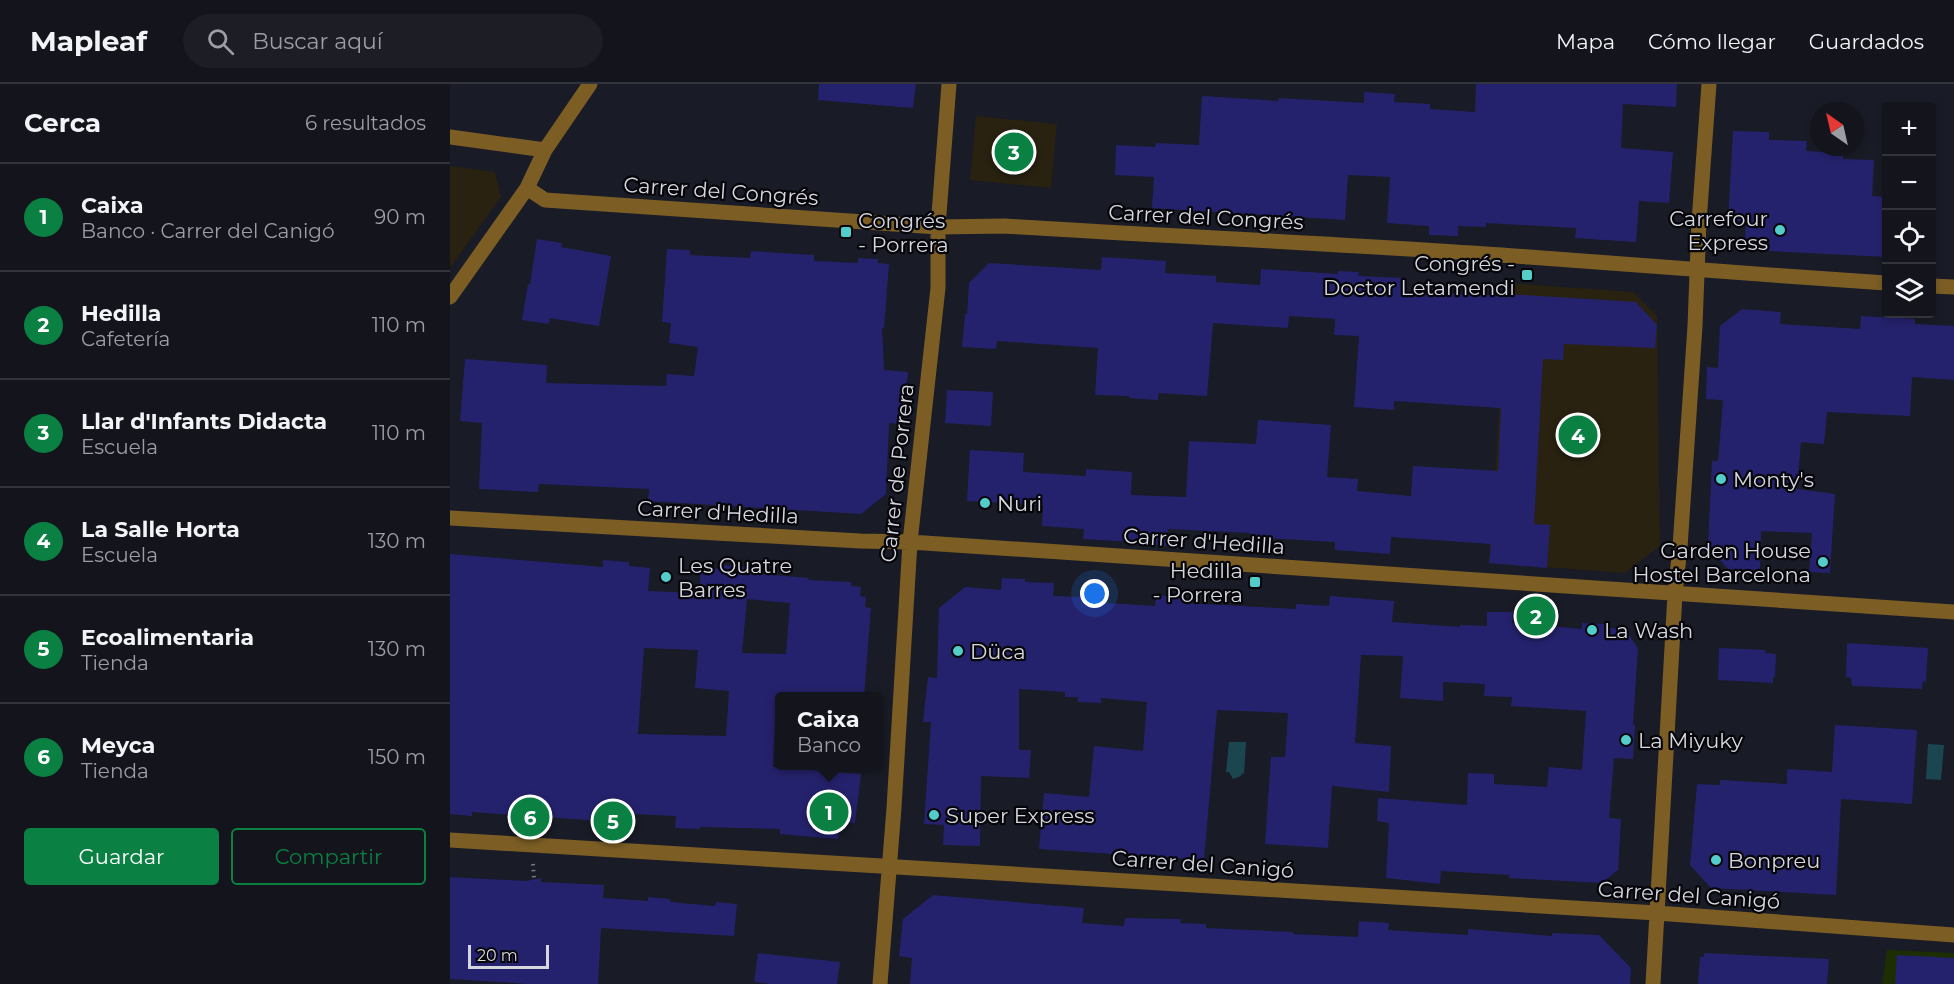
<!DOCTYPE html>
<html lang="es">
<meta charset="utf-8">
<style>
:root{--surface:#13141c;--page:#1c1d25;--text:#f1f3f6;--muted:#9d9ea3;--line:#32333b;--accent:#0b8043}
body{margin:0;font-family:Montserrat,sans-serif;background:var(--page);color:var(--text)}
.controls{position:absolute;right:18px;top:18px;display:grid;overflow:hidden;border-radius:6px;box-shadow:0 3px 9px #0003}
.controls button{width:54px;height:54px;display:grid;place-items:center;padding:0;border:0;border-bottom:2px solid var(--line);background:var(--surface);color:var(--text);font:30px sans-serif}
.compass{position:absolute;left:1360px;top:18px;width:54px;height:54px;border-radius:50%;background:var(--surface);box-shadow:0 3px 9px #0003;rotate:326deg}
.scale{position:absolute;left:18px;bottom:15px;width:81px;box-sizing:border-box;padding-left:6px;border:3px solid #d5d6de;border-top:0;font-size:16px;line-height:21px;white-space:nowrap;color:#d5d6de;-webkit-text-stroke:4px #06060a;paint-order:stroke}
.you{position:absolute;left:645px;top:510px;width:21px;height:21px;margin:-15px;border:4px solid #fff;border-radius:50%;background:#1a73e8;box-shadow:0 0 0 9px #1a73e833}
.badge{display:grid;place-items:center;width:39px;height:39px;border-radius:50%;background:var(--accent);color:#fff;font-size:20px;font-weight:700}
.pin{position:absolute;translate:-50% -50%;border:3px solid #fff;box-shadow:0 2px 6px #0006}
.popup{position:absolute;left:325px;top:608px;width:108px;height:78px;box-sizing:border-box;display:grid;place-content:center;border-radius:6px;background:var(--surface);filter:drop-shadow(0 2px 4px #0005);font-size:20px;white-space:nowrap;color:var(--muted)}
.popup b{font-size:22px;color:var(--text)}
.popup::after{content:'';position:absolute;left:50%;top:100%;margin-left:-12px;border:12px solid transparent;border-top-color:var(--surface)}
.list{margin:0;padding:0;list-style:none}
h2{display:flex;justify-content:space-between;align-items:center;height:78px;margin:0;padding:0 24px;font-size:26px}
h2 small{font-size:20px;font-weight:400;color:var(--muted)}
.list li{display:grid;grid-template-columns:39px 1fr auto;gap:18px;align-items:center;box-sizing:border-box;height:108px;padding:0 24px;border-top:2px solid var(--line)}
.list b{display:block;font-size:22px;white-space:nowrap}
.list p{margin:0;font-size:20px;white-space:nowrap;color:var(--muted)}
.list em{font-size:20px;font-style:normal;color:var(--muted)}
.actions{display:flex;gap:12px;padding:18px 24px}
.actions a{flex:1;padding:14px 0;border:2px solid var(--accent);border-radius:6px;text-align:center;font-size:21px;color:var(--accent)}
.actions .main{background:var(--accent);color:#fff}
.icon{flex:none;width:33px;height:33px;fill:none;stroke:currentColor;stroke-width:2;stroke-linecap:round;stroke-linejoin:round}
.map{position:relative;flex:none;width:1504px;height:900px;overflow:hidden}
header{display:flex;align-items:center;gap:36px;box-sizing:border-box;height:84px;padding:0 30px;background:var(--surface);border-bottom:2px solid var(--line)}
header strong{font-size:28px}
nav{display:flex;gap:33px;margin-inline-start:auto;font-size:21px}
.search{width:420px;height:54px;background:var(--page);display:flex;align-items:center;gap:15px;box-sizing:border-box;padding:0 21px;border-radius:33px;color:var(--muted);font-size:22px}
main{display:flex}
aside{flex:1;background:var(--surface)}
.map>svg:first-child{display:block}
.education{fill:#292211}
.green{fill:#1c2e02}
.water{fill:#1b4650}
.building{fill:#25226d;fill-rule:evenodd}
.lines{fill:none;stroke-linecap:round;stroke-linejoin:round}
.path{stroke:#777882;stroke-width:4;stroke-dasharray:1.5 4.5;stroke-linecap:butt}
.minor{stroke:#7c5e25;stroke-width:15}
.poi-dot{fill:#53cdca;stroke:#06060a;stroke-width:2}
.labels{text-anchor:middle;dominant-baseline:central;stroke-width:4.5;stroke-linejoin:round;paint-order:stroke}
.street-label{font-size:21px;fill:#d5d6de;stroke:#06060a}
.poi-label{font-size:21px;fill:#d5d6de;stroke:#06060a;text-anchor:start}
</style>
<header>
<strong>Mapleaf</strong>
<div class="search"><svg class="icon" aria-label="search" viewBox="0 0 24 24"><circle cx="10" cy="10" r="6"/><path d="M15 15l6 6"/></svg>Buscar aquí</div>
<nav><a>Mapa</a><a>Cómo llegar</a><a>Guardados</a></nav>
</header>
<main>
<aside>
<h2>Cerca<small>6 resultados</small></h2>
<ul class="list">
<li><span class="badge">1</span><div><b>Caixa</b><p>Banco · Carrer del Canigó</p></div><em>90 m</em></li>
<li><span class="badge">2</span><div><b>Hedilla</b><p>Cafetería</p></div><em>110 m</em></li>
<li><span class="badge">3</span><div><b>Llar d'Infants Didacta</b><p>Escuela</p></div><em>110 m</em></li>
<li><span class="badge">4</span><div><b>La Salle Horta</b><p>Escuela</p></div><em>130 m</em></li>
<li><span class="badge">5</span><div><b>Ecoalimentaria</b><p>Tienda</p></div><em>130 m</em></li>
<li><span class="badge">6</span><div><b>Meyca</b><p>Tienda</p></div><em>150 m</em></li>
</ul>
<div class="actions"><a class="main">Guardar</a><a>Compartir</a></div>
</aside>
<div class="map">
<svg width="1504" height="900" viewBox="0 0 1504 900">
<rect width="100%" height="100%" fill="#191b26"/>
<path class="education" d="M526,32l81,8 -6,64 -81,-8z
M0,82l45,6 6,25 -51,71z
M1058,199l125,9 24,24 3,230 -35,27 -136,-10z"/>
<path class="green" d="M1437,866l67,3v31h-72z"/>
<path class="water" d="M779,658h17l-2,32 -2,-1 -1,3 -8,3 -4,-7h-3z
M1478,660l16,1 -3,35 -15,-1z"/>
<path class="building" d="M369,0h97l-3,24 -95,-8z
M1026,0h201l-1,23 -53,-3 -2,44 52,4 -4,51 -30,-2 -3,41 -61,-4 1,-10 -90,-5v4l-28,-1v10l-29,-1v-9l-42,-3 3,-46 -42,-2 -3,45 -193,-12 2,-31 -39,-2 1,-30 39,2 1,-4 43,2 3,-49 76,5 1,-3 85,5v-11l31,2 -1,8 36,2v5l45,3z
M1283,47l36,1v8l38,1 -1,10 37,2v6l31,1 -2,36 15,1v60l-118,-6 1,-10 -25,-1 1,-19h-18z
M87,155l25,4 -1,4 50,9 -12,70 -49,-8 -1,6 -27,-4 6,-36 2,1z
M217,165l23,1v5l60,3 1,-7 63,4v6l44,2v-5l20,1v4l11,1 -5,64h-2l2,42 24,2 -6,52 -13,-1 -3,71 -25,20 -213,-13 1,-12 -110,-5 -1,8 -59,-3 3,-66 -22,-2 5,-62 82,6 -1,18 120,3 1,-12 27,2 4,-29 -29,-4 2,-20 -9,-1z
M652,173l64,4 -1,12 51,3v6l44,3 1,-16 77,5v-3l21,1 -1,4 45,2 -1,13 105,5v-2l129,8 21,23 -2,23 -91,-4 -1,16 -20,-1 -9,165 16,1 -3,43 -58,-5 2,-19 -100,-7 -1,17 -55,-4v-8l-85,-5v-4l-82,-4 -1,17 -34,-1v-3l-50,-3 1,-10 -42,-3 1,-21 -76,-4 3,-51 54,3 -1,19 63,4v-7l46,3 -1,23 55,2 3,-56 67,3 2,-24 73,5 -4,52 31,2 -1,12 54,5 2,-30 85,5 3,-63 -107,-7v9l-40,-3 5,-71 -25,-1 1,-16 -46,-3 -1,12 -75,-5 -6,73 -49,-3v7l-29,-2v-2l-34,-1 3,-47 -101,-7 -1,8 -34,-2 3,-33h2l2,-31 20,-20 112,7z
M1292,225l39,3 -1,12 80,5 1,-13 54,3v5l39,2v54l-42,-3 -2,39 -83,-4 -3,32 -23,-2 -4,47 38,5 -5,79 -21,-1 3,-39 -51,-2 -1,39 -32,-1 -20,-22 4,-86h6l5,-61 -17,-1 1,-32 11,1 2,-42z
M497,306l46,2 -2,34 -46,-3z
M0,470l153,13v-7l26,2v4l21,2 -2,23 51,2 2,-26 22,2 1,-4 27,3v5l58,5 -1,2 43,2v4l10,1 -1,9 6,1 -1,10 6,1 -7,88h-88l-3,71 88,7 -6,49 -14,-2 -3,18 -58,-5v-5l-80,-2v2l-25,-1 1,-12 -45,-2 -1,9 -158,-11v4l-22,-2zM297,515l43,4 -4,51 -44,-1zM194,564l54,2 -3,38 34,3 -3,45 -88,-2z
M552,494l23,1v3l29,1 -1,13 55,2 -1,5 48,3 1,-11 31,3 -1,5 110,6v-5l33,2 1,-10 64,5 -2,21 68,5v-2l27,1v-14h26l-1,11 70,6v-6l25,1 -1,4h18l14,20 -5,77h2l-2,34 -19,-1 -5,60 12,1 -3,51 -16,13 -93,-5 1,-3 -69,-4 -1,13 -54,-6 3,-55 -12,-2 1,-23 89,7 1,-32 26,1v10l53,3 2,-20 33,3 4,-59 -75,-5 1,-9 -28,-1 1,-12 -42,-2v19l-43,-3 3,-42 -42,-1 -6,88 36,3 -2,46 -57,-6 -4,62 -63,-4 6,-87h14l3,-44 -71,-3 -13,150 -165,-11 5,-56 45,4 5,-51 49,5 4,-49 -46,-4v5l-23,-1v-5h-13v-5l-46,-3v61h12l-2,28 -48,-2 -1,70 -37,-1 1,-20 -20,-1 7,-102h-8l5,-45 9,1 2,-70 26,-21 36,3z
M1397,559l81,5 -2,34 -3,-1 -1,8 -70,-3 -1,-8 -5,-1z
M1269,564l47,2 -1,3 11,1 -1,23h-2v6l-55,-3z
M1385,641l82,5 -5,74 -71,-5 -5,96 -125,-7 -21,-23 7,-81 23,1v-5l67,4v-15l45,3z
M0,793l76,4 15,-3v4l63,3 -1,13 45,3v-4l22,2v3l45,4 1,-4 21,2 -3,32 -133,-8 -3,56h-70l-78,-5z
M483,811l151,13 -2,15 42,3 1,-8 56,1 -1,4 26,1v4l87,4v2l65,3 1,-16 30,2 -1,7 80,5v-6l84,7v-3l47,2 32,33 -1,16h-720l2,-26 -13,-2 4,-37z
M308,869l82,9 -3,22h-65l-18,-2z
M1254,869l125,6 -2,25h-129l2,-27h4z
M1447,871l57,3v26h-59z"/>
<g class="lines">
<path class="path" d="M83,780l1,15"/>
<path class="minor" d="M0,53l95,13
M77,104l18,12 393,27 67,-1c174,11 350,18 524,31 120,9 238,18 357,26
M1482,202l22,1
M0,213l77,-109 18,-38 45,-66
M0,434l410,23 50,1 1044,70
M0,756l1207,73 297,22
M430,900l14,-176 16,-266 28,-254v-61l11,-143
M1203,900l22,-390 5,-47 15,-221 4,-104 10,-138"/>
</g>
<g class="poi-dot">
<circle cx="1330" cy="146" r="6"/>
<rect x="390" y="142" width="12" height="12" rx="3"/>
<rect x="1071" y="185" width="12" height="12" rx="3"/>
<circle cx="1271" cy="395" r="6"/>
<circle cx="535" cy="419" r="6"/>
<circle cx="1373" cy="478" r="6"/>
<circle cx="216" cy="493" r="6"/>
<rect x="799" y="492" width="12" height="12" rx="3"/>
<circle cx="1142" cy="546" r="6"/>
<circle cx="508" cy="567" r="6"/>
<circle cx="1176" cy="656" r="6"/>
<circle cx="484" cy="731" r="6"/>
<circle cx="1266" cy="776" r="6"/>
</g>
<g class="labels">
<g class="street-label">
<text transform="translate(271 107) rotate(4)">Carrer del Congrés</text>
<text transform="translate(756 133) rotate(3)">Carrer del Congrés</text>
<text transform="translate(447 389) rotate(-84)">Carrer de Porrera</text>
<text transform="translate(268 428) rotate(3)">Carrer d'Hedilla</text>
<text transform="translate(754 457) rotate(4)">Carrer d'Hedilla</text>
<text transform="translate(753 780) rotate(4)">Carrer del Canigó</text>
<text transform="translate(1239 811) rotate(4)">Carrer del Canigó</text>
</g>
<g class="poi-label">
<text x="1318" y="134" text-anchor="end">Carrefour<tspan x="1318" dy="24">Express</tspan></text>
<text x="408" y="136">Congrés<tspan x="408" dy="24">- Porrera</tspan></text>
<text x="1065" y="179" text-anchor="end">Congrés -<tspan x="1065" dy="24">Doctor Letamendi</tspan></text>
<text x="1283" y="395">Monty's</text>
<text x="547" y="419">Nuri</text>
<text x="1361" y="466" text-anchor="end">Garden House<tspan x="1361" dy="24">Hostel Barcelona</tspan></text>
<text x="228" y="481">Les Quatre<tspan x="228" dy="24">Barres</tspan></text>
<text x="793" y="486" text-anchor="end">Hedilla<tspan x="793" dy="24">- Porrera</tspan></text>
<text x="1154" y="546">La Wash</text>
<text x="520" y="567">Düca</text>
<text x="1188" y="656">La Miyuky</text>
<text x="496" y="731">Super Express</text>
<text x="1278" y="776">Bonpreu</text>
</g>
</g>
</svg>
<div class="controls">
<button>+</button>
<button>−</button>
<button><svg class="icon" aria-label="locate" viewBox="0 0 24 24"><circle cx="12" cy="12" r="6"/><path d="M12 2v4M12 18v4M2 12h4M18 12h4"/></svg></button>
<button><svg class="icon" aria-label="layers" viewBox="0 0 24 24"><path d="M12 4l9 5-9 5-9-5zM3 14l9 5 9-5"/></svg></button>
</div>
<svg class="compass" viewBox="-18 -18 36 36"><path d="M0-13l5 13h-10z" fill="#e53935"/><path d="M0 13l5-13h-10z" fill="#9d9ea3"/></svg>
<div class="scale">20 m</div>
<div class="you"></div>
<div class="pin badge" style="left:379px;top:728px">1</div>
<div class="popup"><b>Caixa</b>Banco</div>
<div class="pin badge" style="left:1086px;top:532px">2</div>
<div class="pin badge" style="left:564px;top:68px">3</div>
<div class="pin badge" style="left:1128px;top:351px">4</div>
<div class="pin badge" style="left:163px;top:737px">5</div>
<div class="pin badge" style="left:80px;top:733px">6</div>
</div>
</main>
